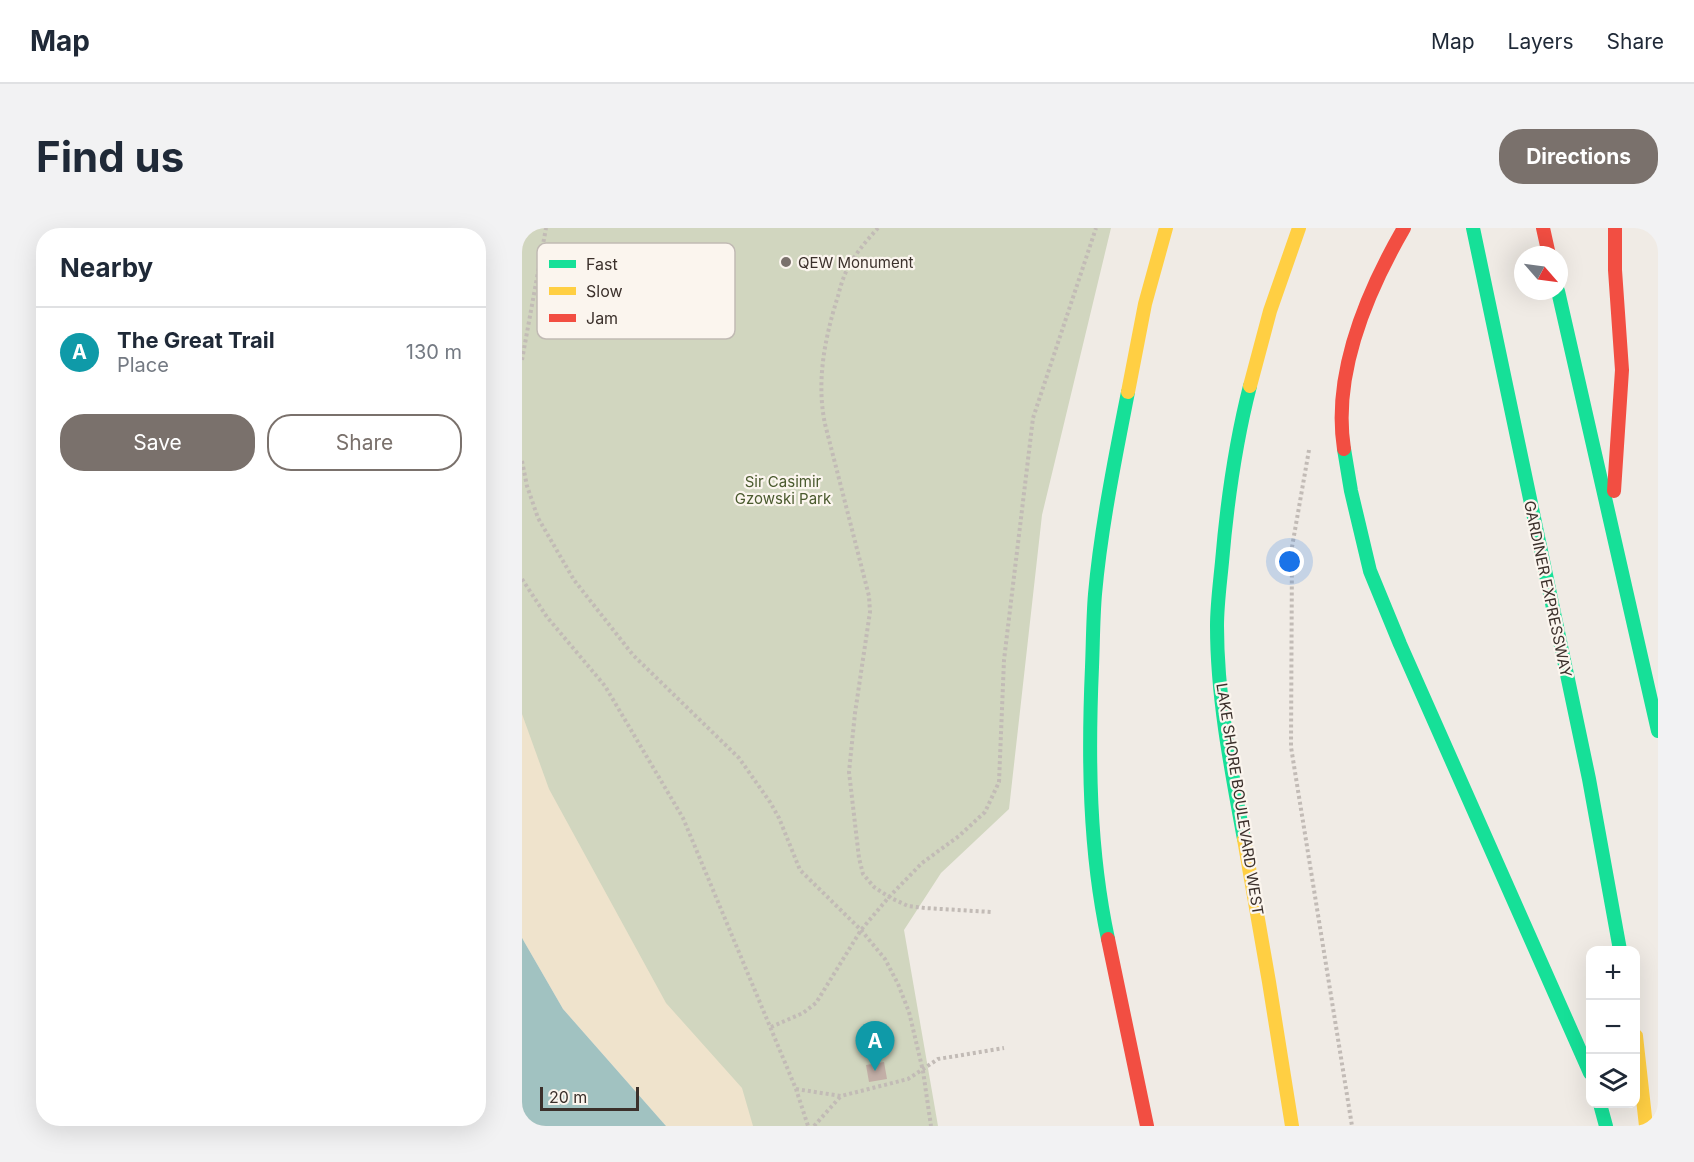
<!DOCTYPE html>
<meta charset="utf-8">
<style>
:root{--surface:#fff;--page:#f2f2f3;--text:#1f2937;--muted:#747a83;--line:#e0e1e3;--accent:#7a716c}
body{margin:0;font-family:Inter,sans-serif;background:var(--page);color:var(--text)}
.controls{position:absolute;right:18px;bottom:18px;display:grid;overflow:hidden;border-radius:12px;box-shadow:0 6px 24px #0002}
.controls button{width:54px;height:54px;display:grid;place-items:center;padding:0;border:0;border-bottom:2px solid var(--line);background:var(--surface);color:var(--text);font:30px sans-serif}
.compass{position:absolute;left:992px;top:18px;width:54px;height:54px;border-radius:50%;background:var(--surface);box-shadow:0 6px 24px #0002;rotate:118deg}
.scale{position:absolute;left:18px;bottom:15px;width:99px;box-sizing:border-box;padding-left:6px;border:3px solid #3b302b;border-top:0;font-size:16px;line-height:21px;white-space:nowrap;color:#3b302b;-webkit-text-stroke:4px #fbf5ee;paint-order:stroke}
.you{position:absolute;left:768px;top:334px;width:21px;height:21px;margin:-15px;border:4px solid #fff;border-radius:50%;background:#1a73e8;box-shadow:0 0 0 9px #1a73e833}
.badge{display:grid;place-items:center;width:39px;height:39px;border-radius:50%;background:var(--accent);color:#fff;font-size:20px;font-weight:700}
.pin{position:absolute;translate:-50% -50px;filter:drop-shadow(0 2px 3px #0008)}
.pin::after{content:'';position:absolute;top:32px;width:21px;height:18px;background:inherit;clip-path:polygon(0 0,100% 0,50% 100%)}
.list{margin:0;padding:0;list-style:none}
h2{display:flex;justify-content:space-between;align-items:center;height:78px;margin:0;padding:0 24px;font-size:26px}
h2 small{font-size:20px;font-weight:400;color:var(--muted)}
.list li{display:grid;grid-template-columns:39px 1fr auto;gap:18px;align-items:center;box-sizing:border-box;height:90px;padding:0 24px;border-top:2px solid var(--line)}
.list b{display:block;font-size:22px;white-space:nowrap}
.list p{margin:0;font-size:20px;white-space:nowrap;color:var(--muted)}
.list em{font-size:20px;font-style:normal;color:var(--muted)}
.actions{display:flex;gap:12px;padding:18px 24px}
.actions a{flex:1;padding:14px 0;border:2px solid var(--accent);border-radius:24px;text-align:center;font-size:21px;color:var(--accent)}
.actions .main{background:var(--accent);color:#fff}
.icon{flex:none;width:33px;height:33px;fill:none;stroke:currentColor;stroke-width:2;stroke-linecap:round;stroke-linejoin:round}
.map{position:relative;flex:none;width:1136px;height:898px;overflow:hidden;border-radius:24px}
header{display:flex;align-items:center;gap:36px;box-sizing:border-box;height:84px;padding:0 30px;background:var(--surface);border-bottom:2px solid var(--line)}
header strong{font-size:28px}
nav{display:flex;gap:33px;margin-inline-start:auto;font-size:21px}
.intro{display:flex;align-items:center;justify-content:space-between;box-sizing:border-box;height:144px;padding:0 36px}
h1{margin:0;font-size:42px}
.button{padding:15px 27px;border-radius:24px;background:var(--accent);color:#fff;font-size:21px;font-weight:700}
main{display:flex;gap:36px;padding:0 36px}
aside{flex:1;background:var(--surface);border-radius:24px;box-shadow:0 6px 24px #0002}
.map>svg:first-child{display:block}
.green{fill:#d1d6bf}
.sand{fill:#efe3cc}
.water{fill:#a1c2c1}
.building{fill:#c3afa7}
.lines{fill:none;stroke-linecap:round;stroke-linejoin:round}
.path{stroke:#c2bbb6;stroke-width:4;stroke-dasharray:3 3;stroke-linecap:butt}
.fast{stroke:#16e098;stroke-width:14}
.slow{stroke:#ffcf43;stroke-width:14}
.jam{stroke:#f24e42;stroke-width:14}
.poi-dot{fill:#7a716c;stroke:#fbf5ee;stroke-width:2}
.labels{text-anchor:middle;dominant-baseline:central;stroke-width:4.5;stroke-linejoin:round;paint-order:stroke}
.poi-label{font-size:15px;fill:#3b302b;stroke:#fbf5ee;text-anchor:start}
.park-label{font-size:15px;fill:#4a5a2e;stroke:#fbf5ee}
.street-label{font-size:15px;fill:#3b302b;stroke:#fbf5ee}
.key{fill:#fbf5ee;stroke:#c1bab4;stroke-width:1.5}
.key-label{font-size:16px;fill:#3b302b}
</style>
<header>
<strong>Map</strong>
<nav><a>Map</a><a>Layers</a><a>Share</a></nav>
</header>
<div class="intro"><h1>Find us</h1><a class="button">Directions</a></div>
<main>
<aside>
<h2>Nearby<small></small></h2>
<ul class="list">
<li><span class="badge" style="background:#0f9aa8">A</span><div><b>The Great Trail</b><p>Place</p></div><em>130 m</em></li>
</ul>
<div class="actions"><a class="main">Save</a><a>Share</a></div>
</aside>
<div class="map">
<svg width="1136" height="898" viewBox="0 0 1136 898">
<rect width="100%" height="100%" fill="#f0ebe5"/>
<path class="green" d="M0,0h589l-69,287 -33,294 -68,64 -37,57 34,196h-272l-144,-188z"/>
<path class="sand" d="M0,486l27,75 117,214 76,85 11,38h-87l-103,-117 -41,-71z"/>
<path class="water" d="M0,710l41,71 103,117h-144z"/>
<path class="building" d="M362,834l3,17 -18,3 -3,-17z"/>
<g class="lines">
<path class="path" d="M356,0c-9,10 -19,21 -26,33 -7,10 -11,23 -14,35 -13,41 -22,85 -13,128l44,172 1,16 -15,101 -6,59 10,86 4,16 11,13 15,10 19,9 17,2 66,4
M0,132l24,-132
M787,222l-17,97 -1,200 61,379
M0,233l5,25 11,32 36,62 59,75 106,103 31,44 9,16 21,52 61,60 24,29 13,25 11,28 14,59 8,55
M0,351l25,38 58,69 78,132 113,271 12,37
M249,799l32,-14 13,-10 45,-73 28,-33 33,-34 37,-27 26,-24 14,-30 5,-122 29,-242 63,-190
M274,861l45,7 67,-17 30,-20 66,-11
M292,898l27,-30"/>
<path class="fast" d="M951,0l116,551 31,171
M1036,63l100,440
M822,221l7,42 19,80 30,73 190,429
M722,611c-13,-70 -27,-142 -27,-213 0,-21 3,-43 5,-64 5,-59 13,-118 28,-176
M586,711c-19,-89 -20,-181 -16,-272 1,-24 1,-49 3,-73 6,-67 20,-135 33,-202
M1078,876l6,22"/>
<path class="slow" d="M728,158l20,-75 29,-83
M606,164l17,-88 21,-76
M722,611l25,143 23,144
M1114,808l10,90"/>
<path class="jam" d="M1021,0l6,27
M822,221c-12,-76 23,-157 60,-221
M1092,263l8,-121 -7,-100v-42
M586,711l39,187"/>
</g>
<circle class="poi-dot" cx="264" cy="34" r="6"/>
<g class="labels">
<g class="poi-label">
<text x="276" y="34">QEW Monument</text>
</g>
<g class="park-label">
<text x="261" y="253">Sir Casimir<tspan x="261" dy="17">Gzowski Park</tspan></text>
</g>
<g class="street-label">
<text transform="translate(1026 361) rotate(78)">GARDINER EXPRESSWAY</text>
<text transform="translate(718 571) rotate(81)">LAKE SHORE BOULEVARD WEST</text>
</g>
</g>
<rect x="15" y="15" width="198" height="96" rx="9" class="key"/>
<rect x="27" y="32" width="27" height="8" fill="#16e098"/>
<rect x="27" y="59" width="27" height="8" fill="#ffcf43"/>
<rect x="27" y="86" width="27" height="8" fill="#f24e42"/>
<g class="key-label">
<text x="64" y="42">Fast</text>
<text x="64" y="69">Slow</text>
<text x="64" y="96">Jam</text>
</g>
</svg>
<div class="controls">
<button>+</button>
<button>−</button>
<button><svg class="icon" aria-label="layers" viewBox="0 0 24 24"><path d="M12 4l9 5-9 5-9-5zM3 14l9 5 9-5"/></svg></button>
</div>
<svg class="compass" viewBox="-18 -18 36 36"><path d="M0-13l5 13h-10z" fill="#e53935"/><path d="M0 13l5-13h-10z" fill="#747a83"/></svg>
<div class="scale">20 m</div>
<div class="you"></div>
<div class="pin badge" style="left:353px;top:843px;background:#0f9aa8">A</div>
</div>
</main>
